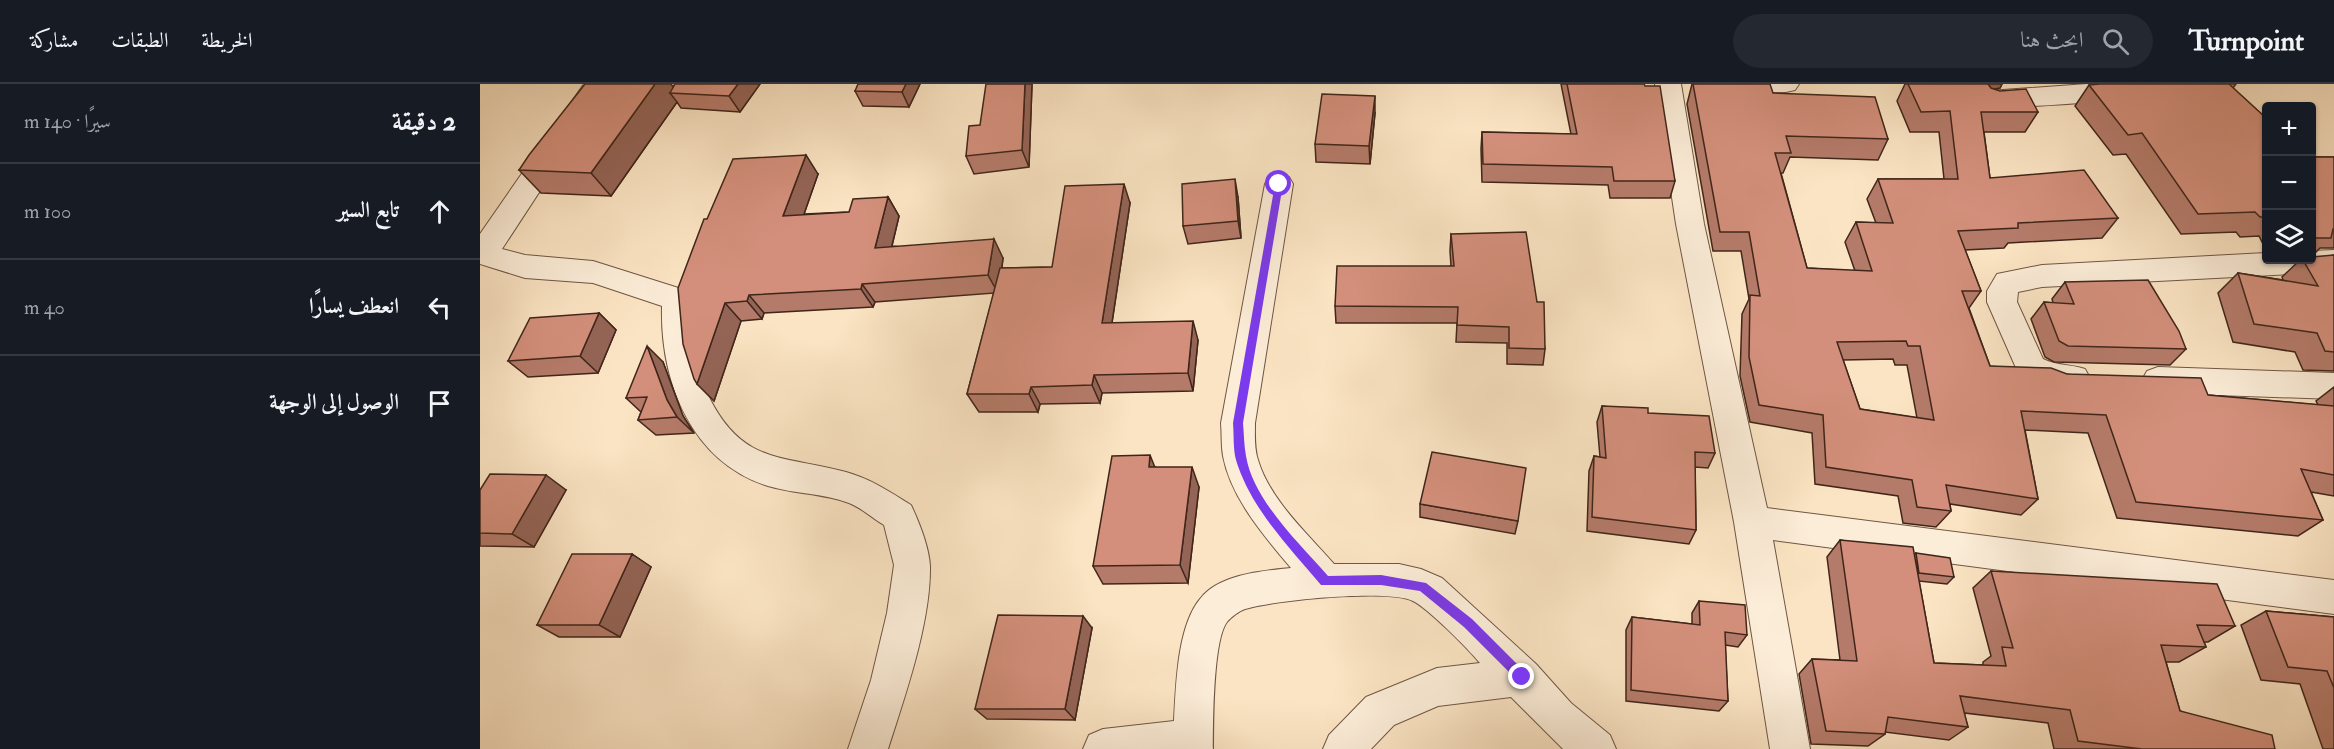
<!DOCTYPE html>
<html lang="ar">
<meta charset="utf-8">
<style>
:root{--surface:#171b24;--page:#242831;--text:#f1f3f6;--muted:#9ea1a6;--line:#363941}
body{margin:0;font-family:"IM FELL Double Pica",Amiri,serif;background:var(--page);color:var(--text);direction:rtl}
.controls{position:absolute;right:18px;top:18px;display:grid;overflow:hidden;border-radius:6px;box-shadow:0 2px 4px #0004}
.controls button{width:54px;height:54px;display:grid;place-items:center;padding:0;border:0;border-bottom:2px solid var(--line);background:var(--surface);color:var(--text);font:30px sans-serif}
.stop{position:absolute;width:18px;height:18px;margin:-14px;border:4px solid #7c3aed;border-radius:50%;background:#fff}
.stop.end{background:#7c3aed;border-color:#fff;box-shadow:0 2px 6px #0008}
.list{margin:0;padding:0;list-style:none}
h2{display:flex;justify-content:space-between;align-items:center;height:78px;margin:0;padding:0 24px;font-size:26px}
h2 small{font-size:20px;font-weight:400;color:var(--muted)}
.list li{display:grid;grid-template-columns:39px 1fr auto;gap:18px;align-items:center;box-sizing:border-box;height:96px;padding:0 24px;border-top:2px solid var(--line)}
.list b{display:block;font-size:22px;white-space:nowrap}
.list em{font-size:20px;font-style:normal;color:var(--muted)}
.icon{flex:none;width:33px;height:33px;fill:none;stroke:currentColor;stroke-width:2;stroke-linecap:round;stroke-linejoin:round}
.map{position:relative;flex:none;width:1854px;height:665px;overflow:hidden;direction:ltr}
header{display:flex;align-items:center;gap:36px;box-sizing:border-box;height:84px;padding:0 30px;background:var(--surface);border-bottom:2px solid var(--line)}
header strong{font-size:28px}
nav{display:flex;gap:33px;margin-inline-start:auto;font-size:21px}
.search{width:420px;height:54px;background:var(--page);display:flex;align-items:center;gap:15px;box-sizing:border-box;padding:0 21px;border-radius:33px;color:var(--muted);font-size:22px}
main{display:flex}
aside{flex:1;background:var(--surface)}
.map>svg:first-child{display:block}
.lines{fill:none;stroke-linecap:round;stroke-linejoin:round}
.minor-casing{stroke:#6f5644;stroke-width:2}
.minor{fill:#fcedd8;fill-rule:evenodd}
.wall{fill:#b57b6a;stroke:#40261a;stroke-width:1.5;fill-rule:evenodd}
.shaded-wall{fill:#946456;stroke:#40261a;stroke-width:1.5}
.building{fill:#d38f7b;stroke:#40261a;stroke-width:1.5;fill-rule:evenodd}
.route{fill:#7c3aed}
</style>
<header>
<strong>Turnpoint</strong>
<div class="search"><svg class="icon" aria-label="search" viewBox="0 0 24 24"><circle cx="10" cy="10" r="6"/><path d="M15 15l6 6"/></svg>ابحث هنا</div>
<nav><a>الخريطة</a><a>الطبقات</a><a>مشاركة</a></nav>
</header>
<main>
<div class="map">
<svg width="1854" height="665" viewBox="0 0 1854 665">
<rect width="100%" height="100%" fill="#fbe4c3"/>
<filter id="stains"><feTurbulence type="fractalNoise" baseFrequency=".00333" numOctaves="4"/><feColorMatrix values="0 0 0 0 .2 0 0 0 0 .09 0 0 0 0 .02 0 0 0 .5 -.17"/></filter>
<radialGradient id="worn" r=".72"><stop offset=".6" stop-color="#630" stop-opacity="0"/><stop offset="1" stop-color="#630" stop-opacity=".3"/></radialGradient>
<g class="lines">
<g class="minor-casing">
<path id="minor" d="M104,0h26l-108,165 23,6 68,6 95,30c6,11 3,22 5,35 2,24 6,49 16,71 34,69 76,58 137,75 25,7 44,20 65,33 8,17 18,42 19,61 1,56 -25,130 -42,183h-40l23,-69 16,-67 7,-48 -10,-40c-12,-7 -22,-17 -35,-22 -26,-10 -55,-9 -81,-17 -77,-24 -108,-105 -106,-180l-69,-23 -68,-5 -45,-14v-30z
M1175,0h26l23,140 63,284 567,72v34l-561,-74 37,209h-40l-36,-227 -58,-298z
M1232,0h87l-4,6 -9,2 -62,1 -9,-2z
M1607,0h83l-4,6c-56,15 -119,14 -177,19l-9,-3 -4,-6 4,-6 9,-3z
M799,90l10,3 4,7 -38,239c0,12 -1,25 3,37 12,40 49,73 76,104h65l22,5 21,9 94,86 35,39 39,32 6,14h-53l-52,-52 -73,9 -44,19 -23,24h-48l6,-14 37,-38 71,-29 43,-5c-13,-15 -51,-54 -67,-62 -24,-12 -140,-1 -168,8 -6,2 -14,8 -18,13 -14,18 -14,103 -14,127h-130l6,-14 14,-6 71,-8c2,-35 3,-94 26,-122 19,-25 63,-28 91,-31 -27,-32 -60,-70 -68,-112 -2,-11 -1,-22 -2,-33l44,-239 4,-7z
M1854,166v22l-292,15 -24,5 -1,10 26,57c14,7 28,5 42,10l5,9 -5,9c-24,8 -43,1 -65,-10l-33,-75v-11l10,-17 45,-9 224,-12v7h46v-9z
M1678,283l176,6v26l-176,-6 -11,-4 -5,-9 5,-9z"/>
</g>
<use href="#minor" class="minor"/>
</g>
<path class="wall" d="M195,0h85l-20,28 -59,-4 -4,-6 -66,94 -70,-3 -22,-23 154,-83z
M440,0l-11,23 -46,-1 -8,-15z
M552,0l-3,83 -55,7 -8,-18 14,-31z
M1081,0h83l31,97 -5,17h-60l-2,-13 -126,-3 -1,-33 1,-17 89,2z
M1212,0l81,9 115,46 -10,21 -88,-3 -7,16h-2l26,95 48,3 -10,-29 11,-20 20,1 -9,-24 11,-20h66l-5,-47h-29l-13,-31 8,-17h97l-2,4 -5,1 43,23 -13,20h-41l6,46 128,40 -16,20 -94,5 -4,5 -39,2 16,41 -12,17 21,58 77,8 141,21 110,10 -2,-4 18,-14v109l-23,-4 12,28 -25,16 -181,-18 -29,-85 -63,-3 13,69 -17,16 -71,-11 1,7 -15,16 -33,-4 -5,-27 -83,-12 -3,-51 -62,-11 -10,-46 2,-62 7,-15 -8,-48h-28l-26,-147zM1413,275l2,6h12l10,53 -57,-9 -17,-49z
M1620,0h136l-3,4 33,30v132l-7,-14 -19,1 -4,-5 -55,2 -55,-80 -13,1 -38,-49 14,-21z
M895,29l-5,51 -54,-2 -1,-18z
M1832,73h22v91h-14l-8,8z
M338,90l-14,40 45,-2 39,-15 11,19 -7,30 111,12 -1,10 50,-1 78,-64 -18,120 86,17 -5,51 -91,2 -2,10 -60,1 -2,8h-59l-12,-18 27,-101 -119,9 -2,5 -109,6 -2,6 -21,2 -27,80 -7,-182z
M758,113l3,41 -53,6 -5,-18z
M971,150l86,68 8,47 -2,16 -36,-1v-21l-51,-1 1,-19h-121l-1,-17 116,-40 -1,-15z
M1854,171v116l-31,-1 -8,-18 -62,-10 -15,-49 20,-20 45,7 -1,-3 18,-17h12z
M1585,198l121,67 -16,16 -116,-3 -9,-5 -14,-38 13,-17 9,1 -1,-4z
M119,229l17,17 -18,43 -70,4 -20,-16z
M183,278l20,54 11,17 -38,2 -18,-15 3,-8 -15,-14z
M1122,322l46,7 67,40 -7,15 -13,-1 1,63 -7,14 -102,-13 2,-60 5,-15 6,1 -3,-35z
M675,383l44,20 -11,96 -85,1 -10,-18z
M0,406h86l-32,57 -54,-1z
M940,420l98,17 -3,13 -95,-17z
M1360,456l75,14 1,-1 38,24 -7,7 -28,-3 15,82 49,2v-3l8,-6 -18,-68 18,-17 244,55 -27,16h-4l2,5 -27,15h-13l14,49 95,38h-221l-6,-26 -84,-10 4,14 -19,13 -64,-8v2l-17,12 -57,-2 -12,-70 13,-15 28,1 -13,-103z
M152,470l19,13 -31,70h-61l-22,-12z
M1219,517l48,34 -9,12 -13,-2 3,56 -9,10 -93,-10v-71l6,-13 60,7v-11z
M1786,527l68,6v132h-11l-23,-65 -39,-4 -20,-55z
M612,544l-17,92 -88,-1 -12,-10z"/>
<path class="shaded-wall" d="M175,0h16l7,9h-8l7,9 -66,94 -20,-23z
M258,0h22l-20,28 -11,-16z
M426,0h14l-11,23 -7,-15z
M545,0h7l-3,83 -7,-17z
M1504,0h18l-2,4 -21,4z
M895,12v17l-5,51 -1,-18z
M326,71l12,19 -21,60 -14,-18z
M755,95l3,18 3,41 -3,-17z
M644,100l6,19 -21,139 -7,-19z
M408,113l11,19 -12,50 -12,-18z
M514,155l9,19 -5,35 -10,-18z
M382,200l13,18 -2,5 -12,-18z
M269,211l15,18 -2,6 -15,-18z
M245,219l16,18 -27,80 -17,-17z
M119,229l17,17 -18,43 -18,-17z
M713,237l5,19 -5,51 -5,-18z
M167,262l16,16 20,54 11,17 -17,-16 -10,-17z
M614,291l8,18 -2,10 -8,-18z
M551,303l9,17 -2,8 -9,-18z
M670,371l8,20 -9,-8z
M712,383l7,20 -11,96 -8,-18z
M66,391l20,15 -32,57 -22,-13z
M152,470l19,13 -31,70 -21,-12z
M603,532l9,12 -17,92 -10,-11z"/>
<path class="building" d="M105,0h70l-64,89 -72,-3 10,-15z
M195,0h63l-9,12 -59,-3z
M378,0h48l-4,8 -47,-1z
M506,0h39l-3,66 -56,6 3,-30 11,-1z
M1087,0h77l1,2h15l15,95h-61l-2,-14 -129,-3 -1,-32 95,2z
M1213,0h77l3,9 102,4 13,42 -102,-3 5,17h-16l32,115 65,3 -16,-49 37,1 -15,-44h80l-8,-68 -29,1 -13,-28h80l3,4 9,3 26,-2 12,23h-57l9,66 94,-8 34,48 -100,5v5l-60,3 23,60h-19l28,75 61,2 16,6 134,4 7,17 126,11v69l-33,-6 22,51 -187,-18 -30,-87 -85,-4 17,88 -92,-14 5,26 -34,-4 -5,-27 -86,-13 -3,-52 -64,-10 -10,-48 1,-62 10,1 -11,-64h-29zM1426,257l2,5h12l14,74 -74,-11 -23,-67z
M1620,0h129l37,34v99h-6l-5,-5 -57,2 -56,-81 -14,2 -39,-50z
M842,10l53,2 -6,50 -54,-2z
M326,71l-23,61 66,-4 4,-13 35,-2 -13,51 119,-9 -6,36 -126,9 -1,5 -112,6 -2,6 -22,2 -28,81 -3,-5 -11,-35 -5,-56 26,-69h3l26,-60z
M1832,73h22v72h-1l-2,9h-19z
M755,95l3,42 -55,5 -1,-42z
M644,100l-22,139 91,-2 -5,52 -94,2 -2,10 -61,2 -2,7h-62l33,-126 52,-1 13,-81z
M1046,148l11,70h7l1,47 -36,-1v-21l-52,-2 1,-18 -123,-1 2,-40h117l-3,-32z
M1854,171v97l-9,-1 -8,-18 -63,-9 -16,-51 80,13 -15,-26h9v-3z
M1668,196l31,51 7,18 -118,-3 -9,-5 -15,-39 30,2 -9,-22z
M119,229l-19,43 -72,5 22,-43z
M167,262l20,54 10,17 -39,3 9,-23 -21,1z
M1122,322l46,2v5l61,3 6,37 -20,-1 1,78 -104,-13 2,-61 12,2z
M952,368l94,16 -8,53 -98,-17z
M670,371l-1,12h43l-12,98 -87,1 19,-110z
M10,390l56,1 -34,59 -32,-1v-43z
M1360,456l73,7 21,116 72,3 -4,-19 11,1 -22,-77 226,13 18,42 -38,-1 9,22 -45,-2 19,66 92,24 3,14h-133l-64,-8 -8,-31 -110,-14 8,31 -80,-10 -3,17 -59,-3 -14,-72 45,2z
M1436,469l34,5 4,19 -35,-4z
M92,470h60l-33,71h-62z
M1219,517l46,4 2,30 -22,-3 3,69 -97,-11 1,-73 68,8z
M1786,527l68,6v71l-7,-17 -39,-4z
M518,531l85,1 -18,93h-90z"/>
<path class="route" d="M799,97l4,3 -40,239c1,11 1,23 3,33 7,44 54,88 82,120l53,-1 45,8 46,36 54,54v8h-8l-54,-54 -44,-36 -39,-6h-60c-32,-38 -70,-76 -85,-125 -3,-11 -2,-25 -3,-37l42,-239z"/>
<rect width="100%" height="100%" filter="url(#stains)"/>
<rect width="100%" height="100%" fill="url(#worn)"/>
</svg>
<div class="controls">
<button>+</button>
<button>−</button>
<button><svg class="icon" aria-label="layers" viewBox="0 0 24 24"><path d="M12 4l9 5-9 5-9-5zM3 14l9 5 9-5"/></svg></button>
</div>
<div class="stop" style="left:799px;top:100px"></div>
<div class="stop end" style="left:1042px;top:593px"></div>
</div>
<aside>
<h2>2 دقيقة<small>سيرًا · 140 m</small></h2>
<ul class="list">
<li><svg class="icon" aria-label="ahead" viewBox="0 0 24 24"><path d="M12 20V5M6 11l6-6 6 6"/></svg><div><b>تابع السير</b></div><em>100 m</em></li>
<li><svg class="icon" aria-label="left" viewBox="0 0 24 24"><path d="M17 20v-9H6M10 6l-5 5 5 5"/></svg><div><b>انعطف يسارًا</b></div><em>40 m</em></li>
<li><svg class="icon" aria-label="arrive" viewBox="0 0 24 24"><path d="M6 21V4h12l-3 4 3 4H6"/></svg><div><b>الوصول إلى الوجهة</b></div></li>
</ul>
</aside>
</main>
